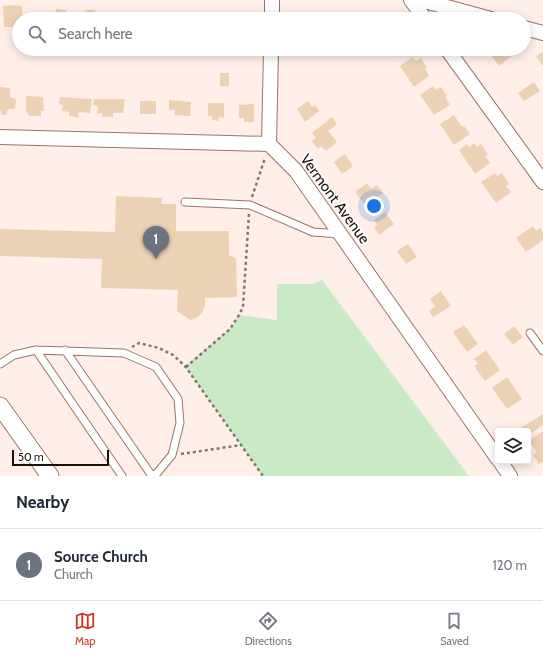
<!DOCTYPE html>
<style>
:root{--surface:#fff;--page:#f2f2f3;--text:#1f2937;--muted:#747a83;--line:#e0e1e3;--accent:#d93025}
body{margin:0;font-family:Cabin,sans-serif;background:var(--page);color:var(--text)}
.controls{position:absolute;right:12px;bottom:12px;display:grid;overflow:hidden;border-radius:4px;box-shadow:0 2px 10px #0003}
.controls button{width:36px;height:36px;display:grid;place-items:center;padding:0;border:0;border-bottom:1px solid var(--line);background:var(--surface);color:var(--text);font:20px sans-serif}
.scale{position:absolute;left:12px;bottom:10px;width:97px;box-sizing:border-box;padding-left:4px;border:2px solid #1b0f09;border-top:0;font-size:11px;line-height:14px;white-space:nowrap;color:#1b0f09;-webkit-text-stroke:3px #fff;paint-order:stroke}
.you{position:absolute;left:374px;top:206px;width:14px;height:14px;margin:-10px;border:3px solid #fff;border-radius:50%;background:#1a73e8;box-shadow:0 0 0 6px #1a73e833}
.badge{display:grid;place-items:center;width:26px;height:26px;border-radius:50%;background:var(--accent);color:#fff;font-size:13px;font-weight:700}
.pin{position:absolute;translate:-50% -33px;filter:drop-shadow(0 1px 2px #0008)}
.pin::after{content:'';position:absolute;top:21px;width:14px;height:12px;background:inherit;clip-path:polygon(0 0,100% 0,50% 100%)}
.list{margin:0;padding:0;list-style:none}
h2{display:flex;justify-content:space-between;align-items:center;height:52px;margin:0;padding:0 16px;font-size:17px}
h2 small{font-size:13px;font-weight:400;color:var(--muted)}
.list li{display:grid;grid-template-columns:26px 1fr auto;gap:12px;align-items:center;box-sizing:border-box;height:72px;padding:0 16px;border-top:1px solid var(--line)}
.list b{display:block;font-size:15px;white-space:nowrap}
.list p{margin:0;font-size:13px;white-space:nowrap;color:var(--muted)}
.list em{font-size:13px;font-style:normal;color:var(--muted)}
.icon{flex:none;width:22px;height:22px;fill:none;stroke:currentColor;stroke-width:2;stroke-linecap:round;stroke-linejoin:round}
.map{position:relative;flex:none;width:543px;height:476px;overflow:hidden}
.search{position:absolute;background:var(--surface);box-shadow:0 2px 10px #0003;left:12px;right:12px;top:12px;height:44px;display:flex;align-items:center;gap:10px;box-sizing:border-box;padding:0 14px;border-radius:22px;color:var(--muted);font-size:15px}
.sheet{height:124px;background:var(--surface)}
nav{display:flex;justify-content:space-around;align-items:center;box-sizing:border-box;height:56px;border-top:1px solid var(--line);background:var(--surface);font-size:11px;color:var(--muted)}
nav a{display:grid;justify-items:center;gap:2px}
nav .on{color:var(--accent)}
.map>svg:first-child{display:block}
.green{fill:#cae9c7}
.building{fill:#ecd2b5}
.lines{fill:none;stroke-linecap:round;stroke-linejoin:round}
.service-casing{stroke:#987667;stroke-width:9}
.minor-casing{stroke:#987667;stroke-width:16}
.tertiary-casing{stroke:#987667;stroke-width:19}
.path{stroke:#83756f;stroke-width:2.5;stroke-dasharray:3 3;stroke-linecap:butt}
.service{stroke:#fff;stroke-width:7}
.minor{stroke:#fff;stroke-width:14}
.tertiary{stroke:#fff;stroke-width:17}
.labels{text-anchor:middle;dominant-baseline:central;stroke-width:3.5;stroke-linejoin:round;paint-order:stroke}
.street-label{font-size:15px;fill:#1b0f09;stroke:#fff}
</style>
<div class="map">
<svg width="543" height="476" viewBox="0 0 543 476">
<rect width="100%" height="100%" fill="#ffefe8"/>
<path class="green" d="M322,280l147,196h-206l-78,-110 45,-37 9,-14 38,5v-36h35z"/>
<path class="building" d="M13,5l9,1v9h5v4h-8v8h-15l-1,-21z
M56,9l10,1v3l5,1v5h-16z
M85,10h10l-1,9h-16v-5l7,1z
M111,12h9v7h-16v-4h6z
M137,12l11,1v6h-16v-4l5,1z
M163,12l11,1v6h-16v-2h5z
M191,13l11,1 -1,5h-16v-2l6,1z
M218,15h8v4h-8z
M243,15l11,1v3h-11z
M388,49h17l-12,8z
M486,49h27l3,4 -17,13z
M543,52v14l-7,-10z
M413,57l3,4 5,-3 6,10 -2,1 4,7 -15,11 -14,-21z
M220,73h9v13h-9z
M534,82l6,9 -16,10 -6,-8z
M433,86l3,4 5,-3 6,9 -2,1 5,8 -16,10 -14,-20z
M0,87l10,1v9l6,2 -1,10h-7l-2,6h-4l-1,-4 -1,-1z
M26,96l17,1 1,14h-3v5h-12l-1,-3 -2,-1z
M60,97l32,2 -2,14 -12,-1 1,6 -10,-2v-4l-7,-1 1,-6 -4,-1z
M94,99h31l-2,14h-10v4h-11v-4l-5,1 1,-8 -5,-1z
M169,100l22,2 -1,14 -16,-1 1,-5h-6z
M140,101h16v13h-16z
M308,101l4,6 3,-2 4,6 -14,11 -8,-13z
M208,103h16v15l-5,-1v4l-7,-1v-4h-4z
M254,104v18h-10v-4h-5v-13z
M454,115l8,12 2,-1 6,8 -16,11 -14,-21z
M332,117l5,7 -9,7 9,11 -11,9 -5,-5 -3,3 -6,-8 4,-3 -4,-5z
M474,143l3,4 4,-3 7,10 -3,2 5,7 -15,11 -16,-24 8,-6 2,3z
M345,154l8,12 -11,8 -8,-12z
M495,173l2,3 5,-3 7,11 -3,2 5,6 -15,11 -15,-21z
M367,183l4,6 6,-4 6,8 -17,13 -11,-14z
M116,196l47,2 -2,6h15v27h53v24l7,3 1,39 -32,1v8l-3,7 -6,5 -6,2 -13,-9 1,-21 -77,-2 1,-29 -102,-3v-27l115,3z
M385,212l9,12 -15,11 -5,-8 3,-2 -3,-5z
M533,226l3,5 4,-3 3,5v7l-17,12 -10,-14z
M408,244l9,13 -11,7 -9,-13z
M441,291l10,15 -18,11 -4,-6 6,-5 -5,-7z
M464,325l14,19 -11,8 -14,-20z
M514,326l9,11 -10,8 -9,-11z
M486,350l14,20 -15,11 -11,-15 4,-2 -4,-5z
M507,377l15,22 -15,10 -15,-21z
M543,414v11l-15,10v-4h-12z
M543,431v31l-4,2 -6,-9 4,-3 -8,-11z"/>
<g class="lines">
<g class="service-casing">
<path id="service" d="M185,202l65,3 63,27 27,2
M530,333l13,18
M36,350l86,126
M65,350l87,126
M0,364l14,-9 22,-5 88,3 32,14 22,32 2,24 -8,32 -15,18 -4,3"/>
</g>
<g class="minor-casing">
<path id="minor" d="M411,0l14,19
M421,0l70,19
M272,19v-19
M524,28l19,5
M447,49l96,133
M0,137l269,7 27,27 202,288
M269,144l2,-95
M500,461l10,15"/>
</g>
<g class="tertiary-casing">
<path id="tertiary" d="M0,406l50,70"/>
</g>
<path class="path" d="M252,197l13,-39
M132,347l7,-4 20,5 14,7 12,11 78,110
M186,367l44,-38 9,-14 4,-8 6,-94
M181,454l60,-9"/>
<use href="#service" class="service"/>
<use href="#minor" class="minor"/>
<use href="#tertiary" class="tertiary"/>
</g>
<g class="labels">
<g class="street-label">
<text transform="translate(335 199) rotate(54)">Vermont Avenue</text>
</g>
</g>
</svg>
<div class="controls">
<button><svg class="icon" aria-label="layers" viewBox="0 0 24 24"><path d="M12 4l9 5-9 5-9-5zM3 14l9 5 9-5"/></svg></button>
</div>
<div class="scale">50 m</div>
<div class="you"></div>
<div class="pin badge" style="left:156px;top:259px;background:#6b7280">1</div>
<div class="search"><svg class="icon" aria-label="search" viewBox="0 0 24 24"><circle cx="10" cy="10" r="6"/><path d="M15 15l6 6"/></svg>Search here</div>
</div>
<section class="sheet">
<h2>Nearby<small></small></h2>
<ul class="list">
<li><span class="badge" style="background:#6b7280">1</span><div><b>Source Church</b><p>Church</p></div><em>120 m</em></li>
</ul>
</section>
<nav>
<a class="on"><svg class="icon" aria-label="map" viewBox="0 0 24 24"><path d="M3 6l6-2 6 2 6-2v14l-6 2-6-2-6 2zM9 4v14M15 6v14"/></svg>Map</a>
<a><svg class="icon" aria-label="directions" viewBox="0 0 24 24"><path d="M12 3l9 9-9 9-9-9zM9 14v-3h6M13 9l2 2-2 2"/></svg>Directions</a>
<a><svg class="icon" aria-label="saved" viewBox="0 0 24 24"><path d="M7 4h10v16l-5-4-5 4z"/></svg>Saved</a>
</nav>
